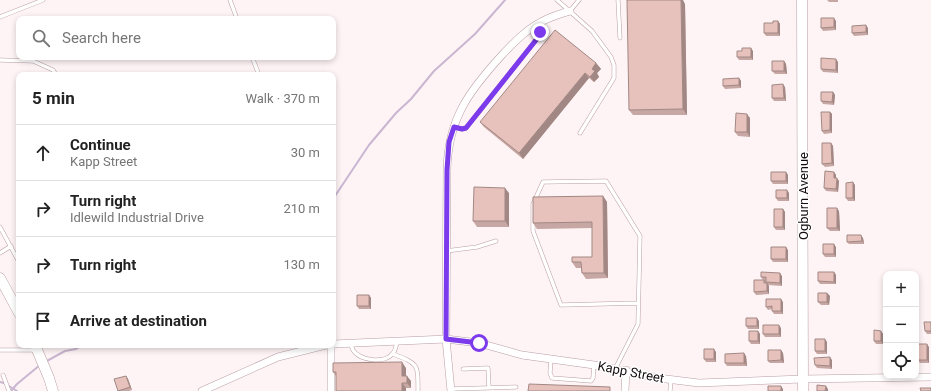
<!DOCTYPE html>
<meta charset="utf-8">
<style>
:root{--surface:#fff;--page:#f6f6f6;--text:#222;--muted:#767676;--line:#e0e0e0}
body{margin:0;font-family:Roboto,sans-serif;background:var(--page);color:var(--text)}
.controls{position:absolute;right:12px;bottom:12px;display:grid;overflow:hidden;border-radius:8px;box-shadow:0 2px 6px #0003}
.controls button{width:36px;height:36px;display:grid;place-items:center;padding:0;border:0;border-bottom:1px solid var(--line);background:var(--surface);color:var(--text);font:20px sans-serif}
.stop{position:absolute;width:12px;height:12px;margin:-9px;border:3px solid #7c3aed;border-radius:50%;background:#fff}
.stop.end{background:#7c3aed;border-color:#fff;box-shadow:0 1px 4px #0008}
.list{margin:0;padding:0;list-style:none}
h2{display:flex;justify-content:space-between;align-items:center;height:52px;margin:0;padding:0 16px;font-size:17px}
h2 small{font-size:13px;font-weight:400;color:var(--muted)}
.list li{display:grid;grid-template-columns:26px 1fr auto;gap:12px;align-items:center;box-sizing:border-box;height:56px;padding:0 16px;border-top:1px solid var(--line)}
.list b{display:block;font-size:15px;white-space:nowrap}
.list p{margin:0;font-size:13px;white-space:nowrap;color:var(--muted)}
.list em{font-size:13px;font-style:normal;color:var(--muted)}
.icon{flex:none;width:22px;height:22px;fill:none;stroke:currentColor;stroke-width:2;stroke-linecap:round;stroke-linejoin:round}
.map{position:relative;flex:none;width:931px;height:391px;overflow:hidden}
.search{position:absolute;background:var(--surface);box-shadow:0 2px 6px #0003;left:16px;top:16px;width:320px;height:44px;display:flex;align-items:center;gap:10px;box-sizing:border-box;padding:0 14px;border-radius:8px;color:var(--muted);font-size:15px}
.panel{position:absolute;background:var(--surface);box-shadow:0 2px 6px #0003;left:16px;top:72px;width:320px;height:276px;border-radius:8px}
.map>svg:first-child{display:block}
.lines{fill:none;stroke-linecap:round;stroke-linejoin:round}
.stream{stroke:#cab6d1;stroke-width:2}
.lane-casing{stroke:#b99fa4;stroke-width:4.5}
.street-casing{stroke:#b99fa4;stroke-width:8}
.secondary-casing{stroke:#b99fa4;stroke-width:11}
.lane{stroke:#fff;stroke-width:3.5}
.street{stroke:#fff;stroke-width:7}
.secondary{stroke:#fff;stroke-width:10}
.wall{fill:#c7a7a3}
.shaded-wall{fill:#a28884}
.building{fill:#e7c2bd;stroke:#a28884}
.route{stroke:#7c3aed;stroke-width:5}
.labels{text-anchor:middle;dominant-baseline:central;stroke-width:3;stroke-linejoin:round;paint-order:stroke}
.street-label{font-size:13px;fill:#130b0d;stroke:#fff}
</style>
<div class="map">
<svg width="931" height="391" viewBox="0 0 931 391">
<rect width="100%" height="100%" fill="#fef3f5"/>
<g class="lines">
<path class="stream" d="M333,199l36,-54 27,-32 15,-14 23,-28 41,-37 30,-34
M45,362l20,-11 11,-2 7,-4
M0,382l4,1 13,8
M11,391l6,-7 23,-19"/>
<g class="lane-casing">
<path id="lane" d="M230,0l7,19
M557,0l35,31 19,26 3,8v13l-34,55
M618,0l2,38
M570,11l9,-11
M0,17l43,-17
M252,57l7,18
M0,60l33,1 20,9 3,5
M455,127l7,2 4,-1 74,-93 -3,-10
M0,227l19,35
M446,251l31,-4 19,-6
M0,253l11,-7
M351,344c0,2 1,4 2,6 6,11 33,14 40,3 3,-3 3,-8 4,-12
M0,350h35
M393,354c26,10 25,10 25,37
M551,359l-1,14 2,5 39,3 2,-3 1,-13
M463,369l25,-1 1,20
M615,369l23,-45 2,-88 -34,-55 -63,1 -10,22v27l28,74 77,-2
M3,375l6,16
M451,389l65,-2
M670,391l1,-11"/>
</g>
<g class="street-casing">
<path id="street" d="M333,344l113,-5 33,4 43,12 72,10 64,13 41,5 104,-4 128,-2
M331,345v46
M202,391l76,-34 48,-12
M451,391l-5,-52 1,-169c1,-51 22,-79 55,-115 13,-14 27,-28 45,-36 7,-3 15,-6 23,-8
M625,391l1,-21"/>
</g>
<g class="secondary-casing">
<path id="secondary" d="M802,0l1,391
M0,278l19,35
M35,345l14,33 4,13"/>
</g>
<use href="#lane" class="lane"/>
<use href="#street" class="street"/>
<use href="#secondary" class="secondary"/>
</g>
<path class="wall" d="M827,0h11v2h-9z
M685,4l2,111h-54l-4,-5z
M778,21l2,3v12h-14l-2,-3 9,-10z
M836,21v9l-13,1 -2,-3z
M868,28v7l-14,1 -2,-3z
M753,51v9h-14l-2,-3z
M784,61l2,3 1,10h-12l-3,-3z
M838,62v11l-15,-1 -2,-3z
M596,63l5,6 -4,4 2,4 -5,5 -5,-4 -66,81 -39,-32 -4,-5z
M739,78l2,3v7l-16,1 -2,-3z
M785,87l1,14h-12l-2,-3z
M833,92l2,3 -1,10 -11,-1 -2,-3z
M830,112l2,2v19l-8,1 -2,-3z
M750,118v19l-12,-1 -3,-4z
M831,143l2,3 1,20 -9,1 -3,-3z
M786,172l2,3v9h-15l-2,-3z
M834,172l2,3v3l3,3 -1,11 -12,-1 -2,-3z
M855,185v16h-7l-2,-3z
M509,193v34h-32l-4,-6z
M789,193v8h-11l-2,-3z
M603,196l4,6 1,76 -22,1 -4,-6 -1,-5h-5l-4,-6 20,-5v-29l-55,1 -4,-6z
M783,209l2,3v18h-9l-2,-3z
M839,211l1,20h-10l-3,-3z
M863,238l1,6h-15l-2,-2z
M836,247v10h-11l-2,-3z
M788,250v12h-15l-2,-3z
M834,272l2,3v9h-16l-2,-3z
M782,276v10l-14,-1 1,1v8l-13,1 -2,-3 9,-12 -2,-3z
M827,293l3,3 -1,9h-8l-3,-3z
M369,295l2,3v11h-12l-2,-3z
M783,302v12h-9l-2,-3v-2l-4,1 -2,-3z
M759,321v8h-11l-2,-3z
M931,322v12h-4l-2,-3z
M781,328v9h-16l-2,-3z
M758,331l2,3v10h-9l-2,-3z
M881,331l2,3v10h-7l-2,-3z
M827,342v12h-10l-2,-3z
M929,347v16h-9l-2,-3z
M716,352v10h-10l-2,-3z
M783,353l1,10h-14l-2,-2z
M746,356l1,10h-20l-2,-3z
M832,360v9l-15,-1 -2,-3z
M406,368v8l5,5v7h-5v3h-70v-15l-3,-4z
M126,376l2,3 4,11 -3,1h-11z"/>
<path class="shaded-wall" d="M681,0h2l2,4 2,111 -4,-6z
M834,18l2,3v9l-2,-3z
M778,21l2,3v12l-2,-3z
M866,25l2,3v7l-2,-3z
M751,48l2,3v9l-2,-3z
M836,59l2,3v11l-2,-3z
M784,61l2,3 1,10 -3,-3z
M596,63l5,6 -4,4 2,4 -5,5 -4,-5 2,-8z
M585,73l4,5 -66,81 -4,-6z
M739,78l2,3v7l-2,-3z
M783,84l2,3 1,14 -2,-3z
M833,92l2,3 -1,10 -2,-3z
M830,112l2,2v19l-2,-3z
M747,114l3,4v19l-3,-5z
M831,143l2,3 1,20 -2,-3z
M786,172l2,3v9l-2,-3z
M834,172l2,3v6l-2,-3z
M837,178l2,3 -1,11 -2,-3z
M853,182l2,3v16l-2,-3z
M505,188l4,5v34l-4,-6z
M787,190l2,3v8l-2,-3z
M603,196l4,6 1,76 -4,-5z
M837,208l2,3 1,20 -3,-3z
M783,209l2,3v18l-2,-3z
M861,235l2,3 1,6 -2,-3z
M834,244l2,3v10l-2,-3z
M786,247l2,3v12l-2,-3z
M834,272l2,3v9l-2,-2z
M780,273l2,3v10l-2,-3z
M767,283l2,3v8l-2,-3z
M827,293l3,3 -1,9 -2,-3z
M369,295l2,3v11l-2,-3z
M781,299l2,3v12l-2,-3z
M757,318l2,3v8l-2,-3z
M779,325l2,3v9l-2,-3z
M758,331l2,3v10l-2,-3z
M881,331l2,3v10l-2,-3z
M825,339l2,3v12l-2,-3z
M927,344l2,3v16l-2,-3z
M714,349l2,3v10l-2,-3z
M781,350l2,3 1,10 -3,-3z
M744,353l2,3 1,10 -3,-3z
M830,357l2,3v9l-2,-3z
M402,362l4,6v13l-4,-5z
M126,376l2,3 4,11 -2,-3z
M407,376l4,5v7l-4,-5z
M402,383l4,5v3h-4z
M781,386l2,3v2h-2z
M826,386l2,3v2h-3z"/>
<path class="building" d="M627,0h54l2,109 -54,1z
M821,18h13v9l-13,1z
M773,21h5v12h-14v-10h9z
M866,25v7l-14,1v-7z
M555,30l41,33 -4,6 3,2 -5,6 -5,-4 -66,80 -39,-31z
M742,48h9v9h-14v-6h5z
M821,58l15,1v11l-15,-1z
M772,61h12v10h-12z
M739,78v7l-16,1v-7z
M783,84l1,14h-12v-13z
M821,92h12l-1,10 -11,-1z
M821,112h9v18l-8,1z
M736,113l11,1v18h-12z
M822,143h9l1,20 -10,1z
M825,171l9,1v6h3l-1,11 -12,-1z
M771,172h15v9h-15z
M853,182v16h-7v-15z
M474,187l31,1v33h-32z
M776,190h11v8h-11z
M603,196l1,77h-22l-1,-11h-9v-5h20v-35l-59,1v-26z
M827,208h10v20h-10z
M774,209h9v18h-9z
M847,235h14l1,6 -15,1z
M823,244h11v10h-11z
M771,247h15v12h-15z
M761,272l19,1v10l-14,-1v-5h-5z
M818,272h16v10l-16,-1z
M754,280h10v3h3v8l-13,1z
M818,293h9v9h-9z
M357,295h12v11h-12z
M766,299h15v12h-9v-5l-6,1z
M746,318h11v8h-11z
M924,322h7v9h-6z
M763,325h16v9h-16z
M874,330l7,1v10h-7z
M749,331h9v10h-9z
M815,339h10v12h-10z
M917,344h10v16h-9z
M704,349h10v10h-10z
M768,350h13v10l-13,1z
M744,353v10h-19v-9z
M830,357v9l-15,-1 -1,-7z
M402,362v14h5v7h-5v8h-66v-19h-3v-9z
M126,376l4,11 -12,4 -4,-12z
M529,384l81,3v4h-82z
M817,385l9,1 -1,5h-8z
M768,386h13v5h-13z
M920,388h11v3h-10z"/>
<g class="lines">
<path class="route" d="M479,343l-33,-4 1,-169 2,-28 5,-15 8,2 4,-1 74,-93v-3"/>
</g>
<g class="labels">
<g class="street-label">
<text transform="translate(803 196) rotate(-90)">Ogburn Avenue</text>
<text transform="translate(631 372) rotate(11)">Kapp Street</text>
</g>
</g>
</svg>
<div class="controls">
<button>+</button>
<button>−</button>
<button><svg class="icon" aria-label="locate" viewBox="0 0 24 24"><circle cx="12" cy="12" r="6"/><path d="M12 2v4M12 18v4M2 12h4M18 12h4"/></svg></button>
</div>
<div class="stop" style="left:479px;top:343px"></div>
<div class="stop end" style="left:540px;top:32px"></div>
<div class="search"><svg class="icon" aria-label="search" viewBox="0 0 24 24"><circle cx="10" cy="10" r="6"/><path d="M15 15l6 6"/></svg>Search here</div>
<section class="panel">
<h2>5 min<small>Walk · 370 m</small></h2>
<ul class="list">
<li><svg class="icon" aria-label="ahead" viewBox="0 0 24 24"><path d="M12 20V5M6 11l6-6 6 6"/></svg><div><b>Continue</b><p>Kapp Street</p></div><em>30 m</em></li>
<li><svg class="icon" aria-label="right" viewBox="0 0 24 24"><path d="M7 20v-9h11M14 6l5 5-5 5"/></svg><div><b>Turn right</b><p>Idlewild Industrial Drive</p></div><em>210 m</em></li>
<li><svg class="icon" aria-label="right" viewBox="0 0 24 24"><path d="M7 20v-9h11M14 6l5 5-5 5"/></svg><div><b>Turn right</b></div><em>130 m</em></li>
<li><svg class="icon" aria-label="arrive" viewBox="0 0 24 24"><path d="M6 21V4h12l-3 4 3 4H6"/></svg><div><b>Arrive at destination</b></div></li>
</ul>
</section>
</div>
